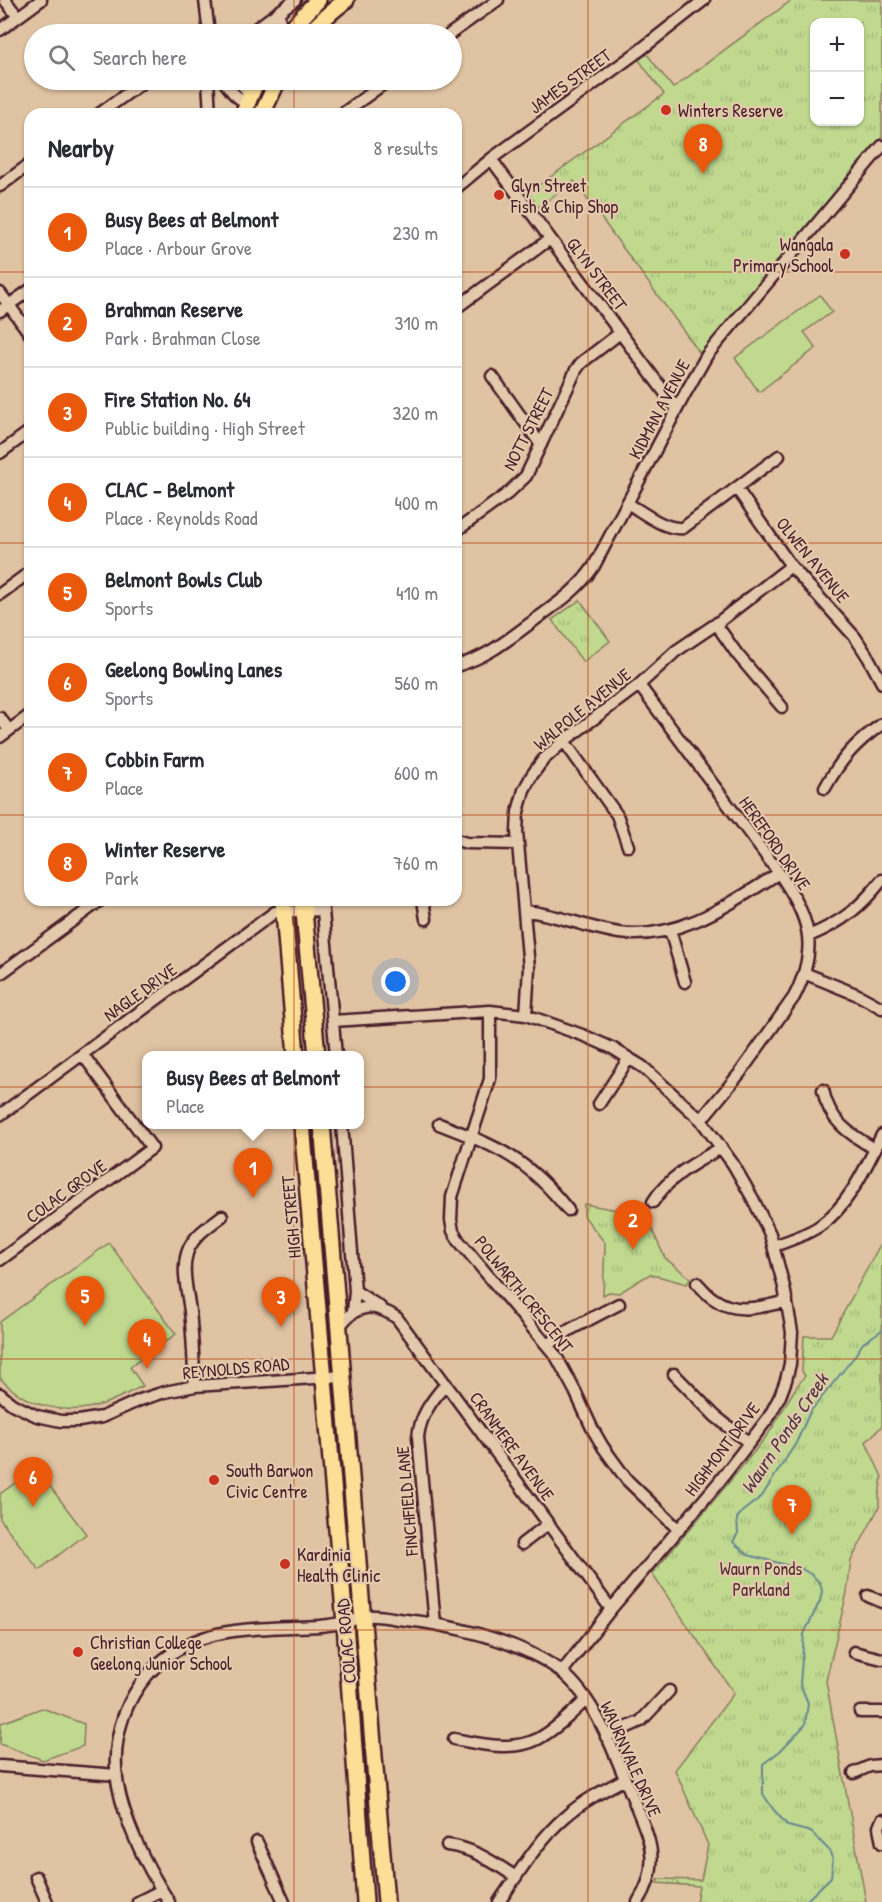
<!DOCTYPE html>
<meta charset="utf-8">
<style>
:root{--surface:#fff;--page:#f7f7f7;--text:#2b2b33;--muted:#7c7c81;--line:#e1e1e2;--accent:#ea580c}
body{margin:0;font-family:"Patrick Hand",sans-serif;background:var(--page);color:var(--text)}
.controls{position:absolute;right:18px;top:18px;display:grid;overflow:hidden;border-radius:12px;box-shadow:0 2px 4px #0004}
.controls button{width:54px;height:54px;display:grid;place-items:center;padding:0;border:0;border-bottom:2px solid var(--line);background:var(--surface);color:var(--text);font:30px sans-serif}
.you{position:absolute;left:396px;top:982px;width:21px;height:21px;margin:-15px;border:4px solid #fff;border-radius:50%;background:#1a73e8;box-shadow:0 0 0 9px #1a73e833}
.badge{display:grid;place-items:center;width:39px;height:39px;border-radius:50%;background:var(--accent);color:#fff;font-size:20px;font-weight:700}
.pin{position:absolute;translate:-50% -50px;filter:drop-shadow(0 2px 3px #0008)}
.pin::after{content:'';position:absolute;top:32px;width:21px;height:18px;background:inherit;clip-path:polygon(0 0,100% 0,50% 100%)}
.popup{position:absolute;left:142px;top:1051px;width:222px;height:78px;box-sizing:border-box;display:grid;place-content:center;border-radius:12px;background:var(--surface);filter:drop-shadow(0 2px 4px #0005);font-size:20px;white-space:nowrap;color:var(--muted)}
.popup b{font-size:22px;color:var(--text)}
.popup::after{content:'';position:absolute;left:50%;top:100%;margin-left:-12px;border:12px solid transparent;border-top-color:var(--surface)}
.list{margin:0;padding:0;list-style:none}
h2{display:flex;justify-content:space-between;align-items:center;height:78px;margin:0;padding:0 24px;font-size:26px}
h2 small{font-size:20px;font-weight:400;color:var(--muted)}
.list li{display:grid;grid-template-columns:39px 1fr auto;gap:18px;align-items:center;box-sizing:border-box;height:90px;padding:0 24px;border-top:2px solid var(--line)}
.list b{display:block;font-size:22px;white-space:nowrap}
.list p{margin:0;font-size:20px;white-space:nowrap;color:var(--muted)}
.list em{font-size:20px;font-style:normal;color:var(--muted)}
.icon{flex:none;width:33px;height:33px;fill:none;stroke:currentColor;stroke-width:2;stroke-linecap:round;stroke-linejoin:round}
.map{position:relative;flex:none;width:882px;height:1902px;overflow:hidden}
.search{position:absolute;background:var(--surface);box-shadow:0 2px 4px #0004;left:24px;top:24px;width:438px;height:66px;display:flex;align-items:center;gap:15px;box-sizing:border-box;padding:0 21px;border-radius:33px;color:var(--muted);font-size:22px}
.panel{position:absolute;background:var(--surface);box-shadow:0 2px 4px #0004;left:24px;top:108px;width:438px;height:798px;border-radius:18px}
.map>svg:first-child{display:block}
.grass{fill:#c0d98f;stroke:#857c5d;stroke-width:1.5}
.park{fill:url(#park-tufts);stroke:#857c5d;stroke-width:1.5;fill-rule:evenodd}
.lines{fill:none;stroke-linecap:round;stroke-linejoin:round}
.stream{stroke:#678692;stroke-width:2}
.minor-casing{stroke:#4a1f2b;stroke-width:15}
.highway-casing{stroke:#4a1f2b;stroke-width:20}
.minor{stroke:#e3caac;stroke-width:10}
.highway{stroke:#fcde96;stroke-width:15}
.grid{fill:none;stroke:#b94815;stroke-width:1.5;stroke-opacity:0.55}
.poi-dot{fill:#c8321e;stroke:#e3caac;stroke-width:2}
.labels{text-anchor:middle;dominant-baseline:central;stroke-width:4.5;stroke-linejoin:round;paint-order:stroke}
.street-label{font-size:18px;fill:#4a1f2b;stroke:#e3caac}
.poi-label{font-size:18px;fill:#4a1f2b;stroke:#e3caac;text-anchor:start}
.park-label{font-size:18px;fill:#563235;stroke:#e3caac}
.water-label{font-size:20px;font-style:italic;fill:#513945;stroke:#e3caac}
</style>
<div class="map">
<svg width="882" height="1902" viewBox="0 0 882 1902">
<defs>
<pattern id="park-tufts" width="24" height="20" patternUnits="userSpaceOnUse" patternTransform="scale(1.5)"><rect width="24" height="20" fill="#c0d98f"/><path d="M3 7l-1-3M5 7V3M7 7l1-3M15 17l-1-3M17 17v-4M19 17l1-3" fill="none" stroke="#a6ba7c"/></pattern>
</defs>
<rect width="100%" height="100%" fill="#e0c3a2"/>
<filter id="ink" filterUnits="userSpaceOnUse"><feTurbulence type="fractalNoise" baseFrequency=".0167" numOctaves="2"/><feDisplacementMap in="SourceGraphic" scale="12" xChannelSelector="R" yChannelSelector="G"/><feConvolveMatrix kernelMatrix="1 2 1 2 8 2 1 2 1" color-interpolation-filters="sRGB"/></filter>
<g filter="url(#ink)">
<path class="grass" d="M820,295l12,17 -28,20 12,16 -57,44 -24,-34z
M109,1243l67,91 -46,33 13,19c-14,6 -29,15 -43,19 -36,11 -75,1 -100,-27v-56z
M36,1468l50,66 -47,36 -39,-51v-25z
M42,1708l42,16 -1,22 -40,14 -43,-16 1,-21z"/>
<path class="park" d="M792,0h90v137l-180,219 -128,-175 -36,26 -11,-16 6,-5 2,2 129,-94 -25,-34 8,-6 26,34zM814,22h46v100h-46z
M580,600l30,41 -27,21 -31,-42z
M584,1204l55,10 4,6 6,3 16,35 25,20 -3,6 -37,-10 -31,19 -10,-1 -6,3 2,-52 -21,-27z
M882,1241v185l-16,16 16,35 -3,18v12l-28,54 -4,31 -21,89 40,221h-170l3,-16 -42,-3 2,-4 42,1 7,-35 -33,-75 59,-77 -82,-119c38,-46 77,-90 113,-136 16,-20 23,-43 40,-62l-3,-5 2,-35h27z"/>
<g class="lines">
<path class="stream" d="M805,1902l26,-25 2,-18 -5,-10 -17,-17 -23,-6 -15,-17 -10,-15v-30l17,-13 25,-26 3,-22 -8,-19 4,-50 16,-33 2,-10 -2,-8 -8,-8 -10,-6 -54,-14 -15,-13 5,-9 -1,-15 6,-7 19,-15 34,-53 14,-31 44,-55 9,-14 19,-13"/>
<g class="minor-casing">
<path id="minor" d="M5,0l13,17
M205,0l4,34
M279,11l1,16 7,6
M0,30l41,-30
M251,32l44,-32
M450,34l48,-34
M208,80l2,34
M223,80l11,14 12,10
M238,80l12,15
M99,114l47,-34
M342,114l47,-34
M491,159l186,250
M0,186l30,-22
M456,188l35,-29 148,-108 65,-51
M0,293l30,41
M456,308l94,-69
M0,311l30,-21
M492,376l49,69
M0,453l30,-22
M737,489l54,77 64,71 13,20 14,26
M627,503c16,9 37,27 56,25l96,-72
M456,531l51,-37 19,-18 50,-106 5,-7 39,-30
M0,594l30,-22
M716,624l21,30 45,53
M456,666c32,-9 53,-27 80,-47 22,-16 42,-29 58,-53l92,-174 21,-37 175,-209
M639,685l140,188c30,44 41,73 15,124l-54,76 -39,47
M0,718l9,12
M0,737l30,-22
M564,741l53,74 11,31
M825,788c16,-29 30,-45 57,-64
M456,840l11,3 51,1
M322,900l14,156
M423,900l3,19
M525,911c32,3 62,17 94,22 60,8 112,-30 160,-60
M670,930l15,52
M809,936c33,-14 51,-28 73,-56
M804,973l54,22 24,13
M0,974l101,-74
M490,1011v68l-38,118 -1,23 2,11 6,10 97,115 19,35 17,37 11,19 24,33 52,50
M526,1015l3,-47 -12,-136 1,-20 6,-22 8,-15 11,-15 21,-19 75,-56 37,-34 40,-27 75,-58
M333,1021l157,-10 36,4 59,21 27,12 31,19 58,53 32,44 20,35 17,35 14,53 8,45 -2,32 -4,16 -6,16 -11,21 -51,66 -107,126 -49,63
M823,1090c6,31 26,44 52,59
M599,1104l30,-46
M0,1115l275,-203 47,-2
M342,1124l13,167 -2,22
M439,1124c59,23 88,34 129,86
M653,1202c15,-25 43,-40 68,-54
M774,1246c16,-6 33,-11 47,-21 29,-21 45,-59 61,-90
M0,1260l152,-112 -69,-93
M697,1283c5,5 10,12 17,16 22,16 49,8 73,2
M355,1291l25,16
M340,1326c16,-23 35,-23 57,-8l214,291
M547,1345l24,-16 48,-25
M674,1374l41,42 33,26
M195,1386c-2,-24 -2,-49 -5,-74 -2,-20 -10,-44 -1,-64 7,-14 20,-22 33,-32
M0,1394l12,10 25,12 24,5h18l23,-4 38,-17 25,-8 30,-6 149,-10
M522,1544l26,-20
M868,1596l14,6
M435,1624l-17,-187c2,-21 14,-37 28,-53
M854,1652l28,7
M860,1712h22
M606,1737l35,-16 28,-30
M454,1739c27,5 58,13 84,0 18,-10 33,-25 48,-39
M0,1766l117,9
M854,1773l16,-7 12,-1
M882,1820l-3,7 3,16
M257,1842l27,60
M447,1845c27,3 47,18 69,32
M36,1877l11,25
M138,1902l24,-12
M169,1902c-22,-35 -43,-75 -51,-116 -12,-65 25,-130 88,-149 30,-10 79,-9 113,-11 9,-1 19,-2 28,-4 6,-1 12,-5 18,-6 10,-1 22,1 33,3 49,5 116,20 157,48 38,25 58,83 75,124 16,42 35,69 8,111
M499,1902c20,-29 39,-62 66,-85 18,-16 39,-27 60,-38"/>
</g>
<g class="highway-casing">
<path id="highway" d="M286,34l32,-34
M308,34l22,-21 16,-13
M243,114l14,-34
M262,114l16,-34
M283,900l13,156
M303,900l14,156
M302,1124l43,499 20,279
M322,1124l64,778"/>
</g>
<use href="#minor" class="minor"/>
<use href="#highway" class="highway"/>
</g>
</g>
<path class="grid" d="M294,0v34M588,0v1902M294,80v34M0,272h30M456,272h426M0,543h30M456,543h426M0,815h30M456,815h426M294,900v1002M0,1087h882M0,1359h882M0,1630h882"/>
<g class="poi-dot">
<circle cx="666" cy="110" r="6"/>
<circle cx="499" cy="195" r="6"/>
<circle cx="845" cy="254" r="6"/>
<circle cx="214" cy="1480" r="6"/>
<circle cx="285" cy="1564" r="6"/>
<circle cx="78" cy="1652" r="6"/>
</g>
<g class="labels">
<g class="street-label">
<text transform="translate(570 81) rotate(-36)">JAMES STREET</text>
<text transform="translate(597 274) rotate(53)">GLYN STREET</text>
<text transform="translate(659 409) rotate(-62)">KIDMAN AVENUE</text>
<text transform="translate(528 429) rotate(-63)">NOTT STREET</text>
<text transform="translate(813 560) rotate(51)">OLWEN AVENUE</text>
<text transform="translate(582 709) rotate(-39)">WALPOLE AVENUE</text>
<text transform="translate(775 843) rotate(55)">HEREFORD DRIVE</text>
<text transform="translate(140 992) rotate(-36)">NAGLE DRIVE</text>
<text transform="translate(66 1191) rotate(-36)">COLAC GROVE</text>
<text transform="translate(291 1217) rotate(-95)">HIGH STREET</text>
<text transform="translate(524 1294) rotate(51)">POLWARTH CRESCENT</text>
<text transform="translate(236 1368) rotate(-5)">REYNOLDS ROAD</text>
<text transform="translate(512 1446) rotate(54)">CRANMERE AVENUE</text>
<text transform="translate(722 1449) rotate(-53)">HIGHMONT DRIVE</text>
<text transform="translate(407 1501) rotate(-95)">FINCHFIELD LANE</text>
<text transform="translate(346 1641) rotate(-95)">COLAC ROAD</text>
<text transform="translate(631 1759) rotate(66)">WAURNVALE DRIVE</text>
</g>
<g class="poi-label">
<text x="678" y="110">Winters Reserve</text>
<text x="511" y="185">Glyn Street<tspan x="511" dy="21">Fish &amp; Chip Shop</tspan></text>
<text x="833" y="244" text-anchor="end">Wangala<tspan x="833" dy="21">Primary School</tspan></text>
<text x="226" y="1470">South Barwon<tspan x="226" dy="21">Civic Centre</tspan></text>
<text x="297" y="1554">Kardinia<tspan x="297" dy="21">Health Clinic</tspan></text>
<text x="90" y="1642">Christian College<tspan x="90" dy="21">Geelong Junior School</tspan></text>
</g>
<g class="park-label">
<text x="761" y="1568">Waurn Ponds<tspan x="761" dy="21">Parkland</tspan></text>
</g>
<g class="water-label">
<text transform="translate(784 1433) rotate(-56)">Waurn Ponds Creek</text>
</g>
</g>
</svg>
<div class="controls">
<button>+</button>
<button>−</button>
</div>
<div class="you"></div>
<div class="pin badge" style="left:253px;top:1198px">1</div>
<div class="popup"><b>Busy Bees at Belmont</b>Place</div>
<div class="pin badge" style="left:633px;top:1250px">2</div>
<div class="pin badge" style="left:281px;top:1327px">3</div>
<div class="pin badge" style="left:147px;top:1369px">4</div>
<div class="pin badge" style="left:85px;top:1326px">5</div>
<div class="pin badge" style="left:33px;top:1507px">6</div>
<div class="pin badge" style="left:792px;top:1535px">7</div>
<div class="pin badge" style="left:703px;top:174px">8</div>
<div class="search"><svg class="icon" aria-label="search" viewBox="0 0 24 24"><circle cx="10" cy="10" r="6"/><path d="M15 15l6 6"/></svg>Search here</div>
<section class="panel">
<h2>Nearby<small>8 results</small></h2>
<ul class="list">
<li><span class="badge">1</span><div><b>Busy Bees at Belmont</b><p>Place · Arbour Grove</p></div><em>230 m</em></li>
<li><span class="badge">2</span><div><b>Brahman Reserve</b><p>Park · Brahman Close</p></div><em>310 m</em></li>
<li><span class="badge">3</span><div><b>Fire Station No. 64</b><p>Public building · High Street</p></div><em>320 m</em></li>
<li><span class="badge">4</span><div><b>CLAC - Belmont</b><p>Place · Reynolds Road</p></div><em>400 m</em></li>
<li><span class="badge">5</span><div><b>Belmont Bowls Club</b><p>Sports</p></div><em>410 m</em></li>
<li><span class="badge">6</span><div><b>Geelong Bowling Lanes</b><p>Sports</p></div><em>560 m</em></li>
<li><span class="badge">7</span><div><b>Cobbin Farm</b><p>Place</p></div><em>600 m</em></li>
<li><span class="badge">8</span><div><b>Winter Reserve</b><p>Park</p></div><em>760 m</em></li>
</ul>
</section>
</div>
